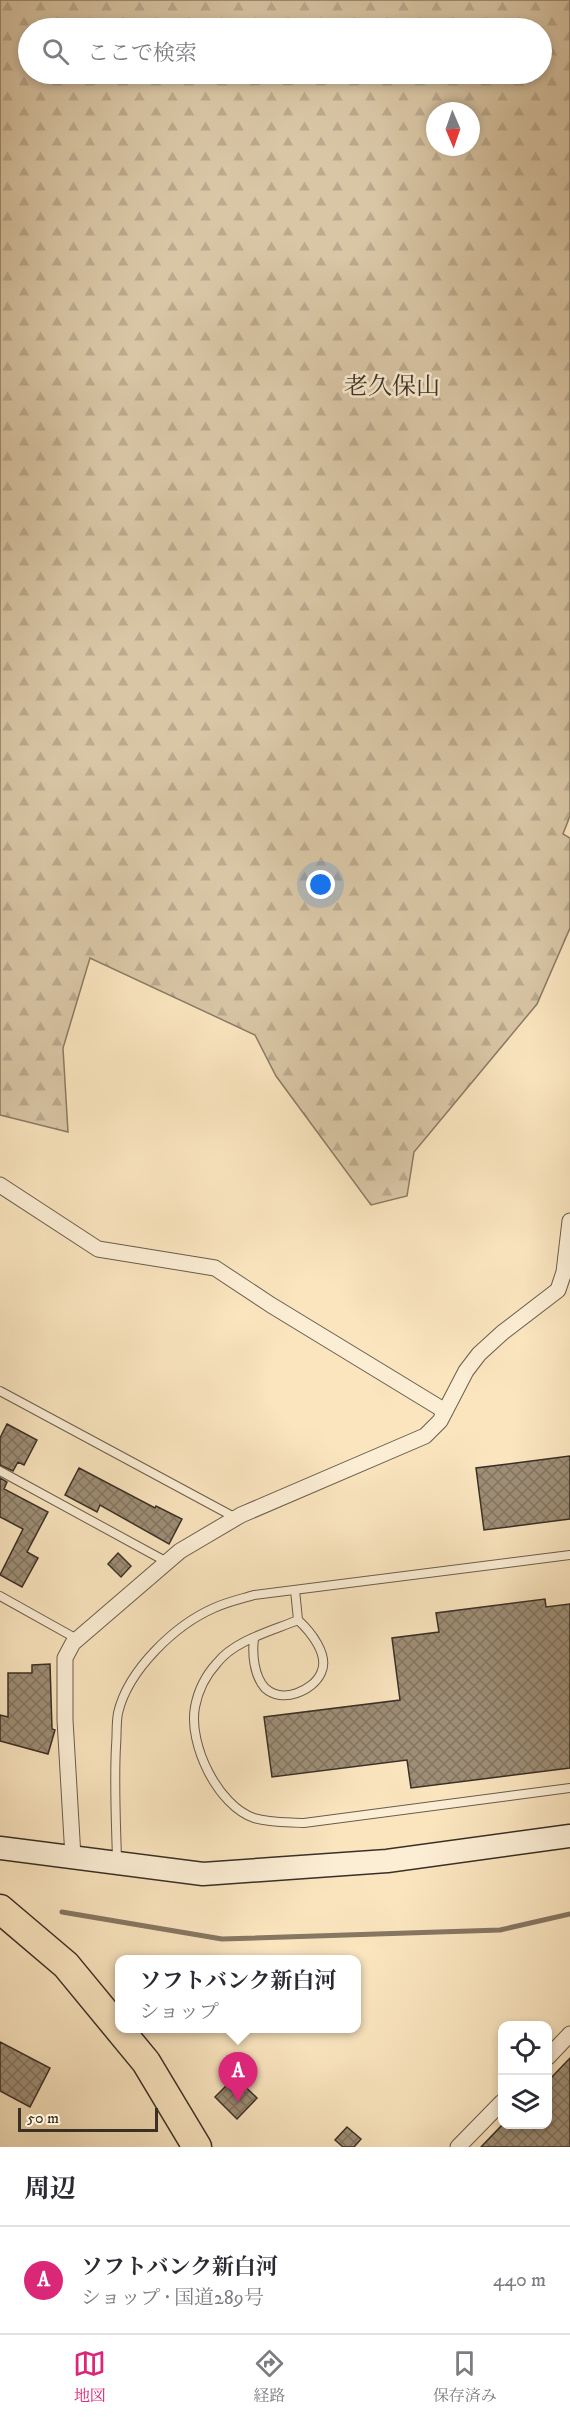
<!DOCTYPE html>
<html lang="ja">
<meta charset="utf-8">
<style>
:root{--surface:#fff;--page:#f2f2f3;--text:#2b2b33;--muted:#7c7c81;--line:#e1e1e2;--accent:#db2777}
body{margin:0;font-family:"IM FELL DW Pica","Noto Serif JP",serif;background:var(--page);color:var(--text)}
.controls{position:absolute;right:18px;bottom:18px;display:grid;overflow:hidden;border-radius:12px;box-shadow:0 3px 9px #0003}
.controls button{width:54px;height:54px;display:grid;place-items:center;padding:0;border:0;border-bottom:2px solid var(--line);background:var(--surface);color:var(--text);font:30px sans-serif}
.compass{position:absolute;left:426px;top:102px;width:54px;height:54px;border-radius:50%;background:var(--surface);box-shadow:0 3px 9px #0003;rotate:178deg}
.scale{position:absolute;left:18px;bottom:15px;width:140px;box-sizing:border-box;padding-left:6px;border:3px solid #3a3026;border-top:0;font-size:16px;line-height:21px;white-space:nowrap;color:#3a3026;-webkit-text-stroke:4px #fceed5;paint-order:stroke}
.you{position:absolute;left:321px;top:885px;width:21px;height:21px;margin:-15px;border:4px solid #fff;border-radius:50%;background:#1a73e8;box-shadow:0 0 0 9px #1a73e833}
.badge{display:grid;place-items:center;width:39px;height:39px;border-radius:50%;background:var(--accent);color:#fff;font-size:20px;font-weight:700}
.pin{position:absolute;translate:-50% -50px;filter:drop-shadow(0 2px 3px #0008)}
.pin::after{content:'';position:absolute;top:32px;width:21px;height:18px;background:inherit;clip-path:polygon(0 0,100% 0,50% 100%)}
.popup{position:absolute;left:115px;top:1955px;width:246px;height:78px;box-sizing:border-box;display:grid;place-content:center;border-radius:12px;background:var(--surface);filter:drop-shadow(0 2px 4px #0005);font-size:20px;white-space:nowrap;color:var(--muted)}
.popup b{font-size:22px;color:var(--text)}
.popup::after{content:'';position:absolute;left:50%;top:100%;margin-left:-12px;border:12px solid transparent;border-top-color:var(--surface)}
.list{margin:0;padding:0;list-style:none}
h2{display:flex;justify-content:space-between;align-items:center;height:78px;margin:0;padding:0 24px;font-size:26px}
h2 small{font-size:20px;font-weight:400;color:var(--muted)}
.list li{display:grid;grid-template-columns:39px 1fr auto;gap:18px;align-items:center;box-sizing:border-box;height:108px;padding:0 24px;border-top:2px solid var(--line)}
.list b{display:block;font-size:22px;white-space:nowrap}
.list p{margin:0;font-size:20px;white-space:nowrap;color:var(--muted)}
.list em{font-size:20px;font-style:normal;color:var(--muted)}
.icon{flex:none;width:33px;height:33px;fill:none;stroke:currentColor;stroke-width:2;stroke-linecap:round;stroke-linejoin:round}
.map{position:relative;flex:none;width:570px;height:2147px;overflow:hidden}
.search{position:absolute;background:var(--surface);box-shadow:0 3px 9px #0003;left:18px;right:18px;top:18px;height:66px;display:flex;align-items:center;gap:15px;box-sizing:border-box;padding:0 21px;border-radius:33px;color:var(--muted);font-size:22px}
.sheet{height:186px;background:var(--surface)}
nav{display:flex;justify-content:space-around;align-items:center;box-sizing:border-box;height:84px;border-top:2px solid var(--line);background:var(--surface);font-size:16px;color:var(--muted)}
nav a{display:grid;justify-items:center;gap:3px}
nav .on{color:var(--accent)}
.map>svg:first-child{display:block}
.forest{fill:url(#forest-firs);stroke:#8a7b66;stroke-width:1.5;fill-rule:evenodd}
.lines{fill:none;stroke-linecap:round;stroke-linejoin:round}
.stream{stroke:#867763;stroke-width:5}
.building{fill:url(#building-cross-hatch);stroke:#3a3026;stroke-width:1.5}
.lane-casing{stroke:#6a5d4c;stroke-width:10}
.street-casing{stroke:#6a5d4c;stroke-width:17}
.secondary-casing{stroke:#3a3026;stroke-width:25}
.highway-casing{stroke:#3a3026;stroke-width:31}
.lane{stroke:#fceed5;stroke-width:8}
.street{stroke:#fceed5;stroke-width:15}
.secondary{stroke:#fceed5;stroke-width:22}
.highway{stroke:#fae5bf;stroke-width:28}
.labels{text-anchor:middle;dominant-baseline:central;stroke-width:5;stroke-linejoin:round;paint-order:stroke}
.quarter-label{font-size:24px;fill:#3a3026;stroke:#fceed5}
</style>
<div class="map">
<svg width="570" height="2147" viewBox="0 0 570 2147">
<defs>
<pattern id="forest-firs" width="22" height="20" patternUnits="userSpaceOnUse" patternTransform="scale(1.5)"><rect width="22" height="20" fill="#d9c6a5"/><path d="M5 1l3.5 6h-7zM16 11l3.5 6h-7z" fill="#bbaa8e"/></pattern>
<pattern id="building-cross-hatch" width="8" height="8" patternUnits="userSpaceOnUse" patternTransform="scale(1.5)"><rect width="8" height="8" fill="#9e8e76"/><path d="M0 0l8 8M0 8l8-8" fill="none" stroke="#827461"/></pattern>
</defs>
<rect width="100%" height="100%" fill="#fae5bf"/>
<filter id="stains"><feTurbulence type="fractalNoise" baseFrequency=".00333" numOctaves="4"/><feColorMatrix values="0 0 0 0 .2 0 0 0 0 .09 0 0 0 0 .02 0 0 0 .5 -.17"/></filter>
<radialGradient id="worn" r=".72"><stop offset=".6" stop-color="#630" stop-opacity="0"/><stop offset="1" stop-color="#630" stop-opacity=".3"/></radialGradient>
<path class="forest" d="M0,0h570v816l-7,18 7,4v90l-33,76 -123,148 -7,44 -36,9 -95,-129 -21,-41 -165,-77 -27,90 5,84 -68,-17zM28,28h514v46h-514zM435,111h36v36h-36z"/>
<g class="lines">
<path class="stream" d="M62,1912l160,27 278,-9 70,-16"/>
</g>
<path class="building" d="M7,1424l30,16 -13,25 -6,-3 -5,9 -13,-6v-27z
M570,1456v63l-86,11 -8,-62z
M79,1468l76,40 1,-2 26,13 -13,25 -69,-39 -3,7 -32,-17z
M0,1478l7,4 -3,7 44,23 -21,40 11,6 -16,29 -22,-12 23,-46 -23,-12z
M118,1553l13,13 -10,11 -13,-13z
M545,1599l1,8 24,-3v164l-159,20 -4,-28 -135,17 -8,-60 136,-17 -8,-62 47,-6 -3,-19z
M50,1664l2,65 3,1 -7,24 -48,-13v-26l8,2v-44h24v-8z
M0,2042l50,26 -20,39 -30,-16z
M570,2058v89h-89l22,-23h45v-43z
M235,2077l22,21 -20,21 -22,-22z
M347,2127l14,12 -7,8h-11l-8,-7z"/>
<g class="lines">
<g class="lane-casing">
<path id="lane" d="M0,1391l236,127
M0,1471l167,91
M295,1590l3,30c-26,11 -63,20 -81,43 -11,12 -19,28 -22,44 -7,37 23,99 59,111 16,5 34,4 50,5l266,-35
M0,1596l77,43
M254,1639c-2,15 0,37 11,49 17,16 48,3 56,-15 9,-18 -11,-42 -23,-53
M117,1860c-1,-38 -3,-76 -1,-114 1,-11 0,-22 2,-33 10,-43 57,-88 96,-105 13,-6 27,-9 40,-13l316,-40"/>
</g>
<g class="street-casing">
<path id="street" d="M0,1185l98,64 117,19 56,37 174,106
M73,1857l-8,-137v-62l8,-15 107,-92 61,-36 184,-79 15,-15 26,-50 13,-17 23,-21 56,-43 6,-18 6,-51
M548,2057l22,-23
M458,2147l44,-45"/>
</g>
<g class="secondary-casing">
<path id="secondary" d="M0,1848l203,26 184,-13 183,-25"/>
</g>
<g class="highway-casing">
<path id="highway" d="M0,1909l66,56 80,97 51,85"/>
</g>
<use href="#lane" class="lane"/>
<use href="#street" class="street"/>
<use href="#secondary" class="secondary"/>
<use href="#highway" class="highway"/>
</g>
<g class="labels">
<g class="quarter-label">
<text x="392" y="387">老久保山</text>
</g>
</g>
<rect width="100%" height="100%" filter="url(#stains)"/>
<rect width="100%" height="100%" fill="url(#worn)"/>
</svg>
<div class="controls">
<button><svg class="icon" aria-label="locate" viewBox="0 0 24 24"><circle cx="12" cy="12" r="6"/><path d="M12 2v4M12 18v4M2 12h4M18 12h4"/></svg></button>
<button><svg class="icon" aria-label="layers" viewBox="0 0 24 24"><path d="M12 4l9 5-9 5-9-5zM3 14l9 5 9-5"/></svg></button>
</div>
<svg class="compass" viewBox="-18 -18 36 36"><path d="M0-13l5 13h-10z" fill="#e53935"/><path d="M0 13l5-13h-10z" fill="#7c7c81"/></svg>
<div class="scale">50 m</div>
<div class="you"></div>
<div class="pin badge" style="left:238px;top:2102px">A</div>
<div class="popup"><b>ソフトバンク新白河</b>ショップ</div>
<div class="search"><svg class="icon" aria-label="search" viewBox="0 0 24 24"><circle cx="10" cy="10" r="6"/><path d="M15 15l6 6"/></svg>ここで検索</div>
</div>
<section class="sheet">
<h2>周辺<small></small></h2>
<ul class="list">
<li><span class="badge">A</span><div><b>ソフトバンク新白河</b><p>ショップ · 国道289号</p></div><em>440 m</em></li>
</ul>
</section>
<nav>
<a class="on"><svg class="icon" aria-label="map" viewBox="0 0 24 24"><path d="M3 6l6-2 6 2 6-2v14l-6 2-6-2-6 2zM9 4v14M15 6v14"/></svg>地図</a>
<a><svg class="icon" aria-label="directions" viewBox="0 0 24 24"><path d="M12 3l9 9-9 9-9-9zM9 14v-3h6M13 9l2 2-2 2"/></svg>経路</a>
<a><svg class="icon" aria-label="saved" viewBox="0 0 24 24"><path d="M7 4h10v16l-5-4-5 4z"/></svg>保存済み</a>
</nav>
